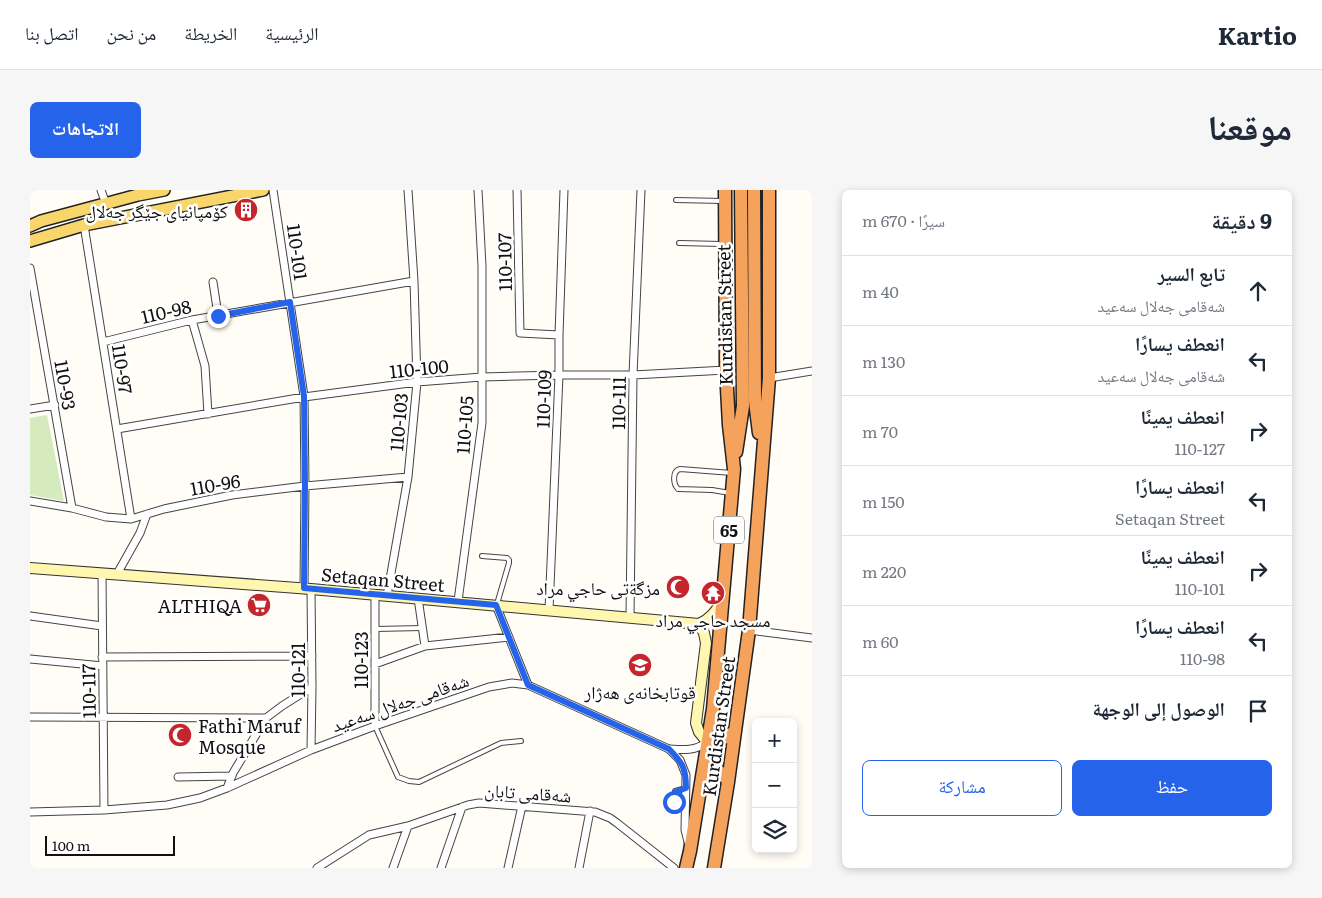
<!DOCTYPE html>
<html lang="ar">
<meta charset="utf-8">
<style>
:root{--surface:#fff;--page:#f6f6f7;--text:#1f2937;--muted:#747a83;--line:#e0e1e3;--accent:#2563eb}
body{margin:0;font-family:Literata,"Noto Naskh Arabic",serif;background:var(--page);color:var(--text);direction:rtl}
.controls{position:absolute;right:15px;bottom:15px;display:grid;overflow:hidden;border-radius:8px;box-shadow:0 2px 8px #0003}
.controls button{width:45px;height:45px;display:grid;place-items:center;padding:0;border:0;border-bottom:1px solid var(--line);background:var(--surface);color:var(--text);font:25px sans-serif}
.scale{position:absolute;left:15px;bottom:12px;width:130px;box-sizing:border-box;padding-left:5px;border:2px solid #111;border-top:0;font-size:14px;line-height:18px;white-space:nowrap;color:#111;-webkit-text-stroke:4px #fff;paint-order:stroke}
.stop{position:absolute;width:15px;height:15px;margin:-11px;border:4px solid #2563eb;border-radius:50%;background:#fff}
.stop.end{background:#2563eb;border-color:#fff;box-shadow:0 1px 5px #0008}
.list{margin:0;padding:0;list-style:none}
h2{display:flex;justify-content:space-between;align-items:center;height:65px;margin:0;padding:0 20px;font-size:21px}
h2 small{font-size:16px;font-weight:400;color:var(--muted)}
.list li{display:grid;grid-template-columns:32px 1fr auto;gap:15px;align-items:center;box-sizing:border-box;height:70px;padding:0 20px;border-top:1px solid var(--line)}
.list b{display:block;font-size:19px;white-space:nowrap}
.list p{margin:0;font-size:16px;white-space:nowrap;color:var(--muted)}
.list em{font-size:16px;font-style:normal;color:var(--muted)}
.actions{display:flex;gap:10px;padding:15px 20px}
.actions a{flex:1;padding:11px 0;border:1px solid var(--accent);border-radius:8px;text-align:center;font-size:18px;color:var(--accent)}
.actions .main{background:var(--accent);color:#fff}
.icon{flex:none;width:28px;height:28px;fill:none;stroke:currentColor;stroke-width:2;stroke-linecap:round;stroke-linejoin:round}
.map{position:relative;flex:none;width:782px;height:678px;overflow:hidden;direction:ltr;border-radius:8px}
header{display:flex;align-items:center;gap:30px;box-sizing:border-box;height:70px;padding:0 25px;background:var(--surface);border-bottom:1px solid var(--line)}
header strong{font-size:24px}
nav{display:flex;gap:28px;margin-inline-start:auto;font-size:18px}
.intro{display:flex;align-items:center;justify-content:space-between;box-sizing:border-box;height:120px;padding:0 30px}
h1{margin:0;font-size:35px}
.button{padding:12px 22px;border-radius:8px;background:var(--accent);color:#fff;font-size:18px;font-weight:700}
main{display:flex;gap:30px;padding:0 30px}
aside{flex:1;background:var(--surface);border-radius:8px;box-shadow:0 2px 8px #0003}
.map>svg:first-child{display:block}
.green{fill:#d5ebbd}
.lines{fill:none;stroke-linecap:round;stroke-linejoin:round}
.lane-casing{stroke:#444;stroke-width:6}
.street-casing{stroke:#444;stroke-width:9}
.secondary-casing{stroke:#333;stroke-width:12}
.primary-casing{stroke:#222;stroke-width:14}
.highway-casing{stroke:#222;stroke-width:15}
.lane{stroke:#fff;stroke-width:4}
.street{stroke:#fff;stroke-width:7}
.secondary{stroke:#fff6b0;stroke-width:10}
.primary{stroke:#f9d66b;stroke-width:11}
.highway{stroke:#f5a25d;stroke-width:12}
.route{stroke:#2563eb;stroke-width:6}
.labels{text-anchor:middle;dominant-baseline:central;stroke-width:5;stroke-linejoin:round;paint-order:stroke}
.shield{fill:#fff;stroke:#585858;stroke-width:1}
.shield-label{font-size:16px;font-weight:bold;fill:#111}
.poi-label{font-size:18px;fill:#111;stroke:#fff;text-anchor:end}
.street-label{font-size:18px;fill:#111;stroke:#fff}
</style>
<header>
<strong>Kartio</strong>
<nav><a>الرئيسية</a><a>الخريطة</a><a>من نحن</a><a>اتصل بنا</a></nav>
</header>
<div class="intro"><h1>موقعنا</h1><a class="button">الاتجاهات</a></div>
<main>
<aside>
<h2>9 دقيقة<small>سيرًا · 670 m</small></h2>
<ul class="list">
<li><svg class="icon" aria-label="ahead" viewBox="0 0 24 24"><path d="M12 20V5M6 11l6-6 6 6"/></svg><div><b>تابع السير</b><p>شەقامی جەلال سەعید</p></div><em>40 m</em></li>
<li><svg class="icon" aria-label="left" viewBox="0 0 24 24"><path d="M17 20v-9H6M10 6l-5 5 5 5"/></svg><div><b>انعطف يسارًا</b><p>شەقامی جەلال سەعید</p></div><em>130 m</em></li>
<li><svg class="icon" aria-label="right" viewBox="0 0 24 24"><path d="M7 20v-9h11M14 6l5 5-5 5"/></svg><div><b>انعطف يمينًا</b><p>110-127</p></div><em>70 m</em></li>
<li><svg class="icon" aria-label="left" viewBox="0 0 24 24"><path d="M17 20v-9H6M10 6l-5 5 5 5"/></svg><div><b>انعطف يسارًا</b><p>Setaqan Street</p></div><em>150 m</em></li>
<li><svg class="icon" aria-label="right" viewBox="0 0 24 24"><path d="M7 20v-9h11M14 6l5 5-5 5"/></svg><div><b>انعطف يمينًا</b><p>110-101</p></div><em>220 m</em></li>
<li><svg class="icon" aria-label="left" viewBox="0 0 24 24"><path d="M17 20v-9H6M10 6l-5 5 5 5"/></svg><div><b>انعطف يسارًا</b><p>110-98</p></div><em>60 m</em></li>
<li><svg class="icon" aria-label="arrive" viewBox="0 0 24 24"><path d="M6 21V4h12l-3 4 3 4H6"/></svg><div><b>الوصول إلى الوجهة</b></div></li>
</ul>
<div class="actions"><a class="main">حفظ</a><a>مشاركة</a></div>
</aside>
<div class="map">
<svg width="782" height="678" viewBox="0 0 782 678">
<rect width="100%" height="100%" fill="#fffdf5"/>
<path class="green" d="M16,225h1l17,86 -34,-6v-77z"/>
<g class="lines">
<g class="lane-casing">
<path id="lane" d="M646,10l47,1
M649,53l43,1
M700,303l-18,-3 -34,-1c-5,-5 -6,-18 2,-20l52,4
M452,366l25,2 2,2v3l-12,41
M345,439l47,-1
M345,536l23,51 11,4 10,1 82,-39 20,-2
M655,620l-11,-8 1,-11 11,-3"/>
</g>
<g class="street-casing">
<path id="street" d="M71,0l5,14
M243,0l31,206 1,90 -1,102
M487,0l3,143 39,2
M54,35l47,294
M0,78l42,240
M183,92l5,33
M162,130l13,46 3,48
M73,152l89,-22 222,-39
M739,188l43,-7
M0,219l25,-4
M87,239l187,-32 113,-15 65,-5 77,-2h74l93,-5
M0,311l42,7 34,9 25,2 33,-10 68,-14 73,-9 103,-9
M72,383l2,237
M87,384l23,-41 7,-19
M345,404v132
M357,406l21,-119 9,-95 -3,-101 -6,-91
M388,408l7,48
M428,411l24,-178v-157l-4,-76
M466,415l32,80
M519,420l10,-235v-40l5,-145
M0,426l72,10
M600,427l3,-242 8,-185
M719,440l63,8
M72,467l210,-1
M0,469l73,7
M345,474l50,-18 84,-9
M0,527l236,1
M640,559c13,1 26,2 37,-7
M281,560l1,-63 -1,-98
M148,587l54,-1
M197,598l6,-15 33,-55 16,-12 30,-19
M0,622l74,-2 63,-5 33,-7 27,-10 84,-38 64,-24 114,-39 23,-4 16,2 141,64 11,11 6,15 -1,55 3,12
M287,678l52,-33 39,-9 60,-21 11,-2 116,9 15,6 7,5 57,45
M363,678l15,-42
M411,678l21,-61
M478,678l14,-62
M549,678l11,-57"/>
</g>
<g class="secondary-casing">
<path id="secondary" d="M0,378l281,21 388,35c11,-5 16,-12 23,-22
M669,434l5,9 2,10 -10,80 3,9 8,10"/>
</g>
<g class="primary-casing">
<path id="primary" d="M0,36l11,-5 97,-26 26,-5
M0,51l54,-16 179,-35"/>
</g>
<g class="highway-casing">
<path id="highway" d="M724,0l1,211 4,32
M706,262l7,-46 -2,-216
M680,538c6,12 17,13 25,2
M672,588c9,-11 20,-9 26,4
M656,678l4,-17 23,-142 21,-240 -5,-44 -3,-55 -1,-180
M684,678l14,-86 21,-152 20,-252v-188"/>
</g>
<use href="#lane" class="lane"/>
<use href="#street" class="street"/>
<use href="#secondary" class="secondary"/>
<use href="#primary" class="primary"/>
<use href="#highway" class="highway"/>
</g>
<g class="lines">
<path class="route" d="M188,126l72,-14 14,94 1,90 -1,102 192,17 32,80 141,64c14,14 17,20 17,39l-11,4 -1,10"/>
</g>
<defs>
<g id="building-disc" transform="scale(1.25)"><circle r="9.5" fill="#c4262e" stroke="#fff"/><path d="M-4-6H4V6H1V3H-1V6H-4ZM-2.5-4.3h1.7v1.8h-1.7ZM.8-4.3h1.7v1.8H.8ZM-2.5-1h1.7V.8h-1.7ZM.8-1h1.7V.8H.8Z" fill="#fff"/></g>
<g id="mosque-disc" transform="scale(1.25)"><circle r="9.5" fill="#c4262e" stroke="#fff"/><path d="M3.5-4.9A6 6 0 1 0 3.5 4.9A5 5 0 1 1 3.5-4.9Z" fill="#fff"/></g>
<g id="temple-disc" transform="scale(1.25)"><circle r="9.5" fill="#c4262e" stroke="#fff"/><path d="M0-6L5-2H3V0L6.5 2.5H4V6H1.5V3h-3V6H-4V2.5H-6.5L-3 0V-2H-5Z" fill="#fff"/></g>
<g id="supermarket-disc" transform="scale(1.25)"><circle r="9.5" fill="#c4262e" stroke="#fff"/><path d="M-6-5.5h2.5l.6 2H6L4.5 2H-2.5L-4.4-4H-6ZM-1.5 3.2a1.3 1.3 0 1 0 .1 0ZM3 3.2a1.3 1.3 0 1 0 .1 0Z" fill="#fff"/></g>
<g id="school-disc" transform="scale(1.25)"><circle r="9.5" fill="#c4262e" stroke="#fff"/><path d="M0-5L7-2L0 1L-7-2ZM-4 1L0 2.5L4 1V4Q0 6-4 4Z" fill="#fff"/></g>
</defs>
<g fill-rule="evenodd">
<use href="#building-disc" x="216" y="20"/>
<use href="#mosque-disc" x="648" y="397"/>
<use href="#temple-disc" x="683" y="403"/>
<use href="#supermarket-disc" x="229" y="415"/>
<use href="#school-disc" x="610" y="475"/>
<use href="#mosque-disc" x="150" y="545"/>
</g>
<g class="labels">
<rect class="shield" x="684" y="326.5" width="30" height="27" rx="4"/>
<g class="shield-label">
<text x="699" y="340">65</text>
</g>
<g class="poi-label">
<text x="198" y="20">کۆمپانیای جێگر جەلال</text>
<text x="630" y="397">مزگةتی حاجي مراد</text>
<text x="212" y="415">ALTHIQA</text>
<text x="683" y="429" text-anchor="middle">مسجد حاجي مراد</text>
<text x="610" y="501" text-anchor="middle">قوتابخانەی هەژار</text>
<text x="168" y="535" text-anchor="start">Fathi Maruf<tspan x="168" dy="21">Mosque</tspan></text>
</g>
<g class="street-label">
<text transform="translate(268 62) rotate(82)">110-101</text>
<text transform="translate(474 72) rotate(-91)">110-107</text>
<text transform="translate(136 121) rotate(-13)">110-98</text>
<text transform="translate(694 125) rotate(-91)">Kurdistan Street</text>
<text transform="translate(389 178) rotate(-6)">110-100</text>
<text transform="translate(93 179) rotate(81)">110-97</text>
<text transform="translate(36 195) rotate(80)">110-93</text>
<text transform="translate(513 209) rotate(-88)">110-109</text>
<text transform="translate(588 213) rotate(-89)">110-111</text>
<text transform="translate(368 232) rotate(-85)">110-103</text>
<text transform="translate(434 235) rotate(-86)">110-105</text>
<text transform="translate(185 294) rotate(-10)">110-96</text>
<text transform="translate(353 389) rotate(5)">Setaqan Street</text>
<text transform="translate(330 470) rotate(-90)">110-123</text>
<text transform="translate(267 480) rotate(-90)">110-121</text>
<text transform="translate(58 501) rotate(-91)">110-117</text>
<text transform="translate(370 512) rotate(-19)">شەقامی جەلال سەعید</text>
<text transform="translate(688 536) rotate(-82)">Kurdistan Street</text>
<text transform="translate(498 602) rotate(4)">شەقامی تابان</text>
</g>
</g>
</svg>
<div class="controls">
<button>+</button>
<button>−</button>
<button><svg class="icon" aria-label="layers" viewBox="0 0 24 24"><path d="M12 4l9 5-9 5-9-5zM3 14l9 5 9-5"/></svg></button>
</div>
<div class="scale">100 m</div>
<div class="stop" style="left:644px;top:612px"></div>
<div class="stop end" style="left:188px;top:126px"></div>
</div>
</main>
